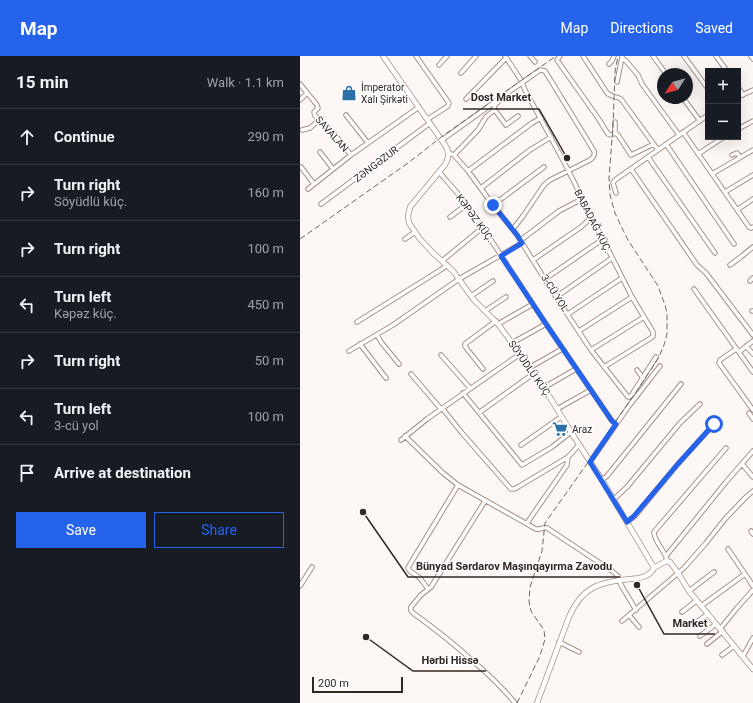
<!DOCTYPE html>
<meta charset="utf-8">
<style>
:root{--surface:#171b24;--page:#242831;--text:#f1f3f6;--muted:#9ea1a6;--line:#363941;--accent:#2563eb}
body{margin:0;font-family:Roboto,sans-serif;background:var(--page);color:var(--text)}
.controls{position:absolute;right:12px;top:12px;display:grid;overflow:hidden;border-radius:0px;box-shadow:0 4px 16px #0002}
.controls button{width:36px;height:36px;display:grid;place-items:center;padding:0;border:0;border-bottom:1px solid var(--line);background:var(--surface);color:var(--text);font:20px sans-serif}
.compass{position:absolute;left:357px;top:12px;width:36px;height:36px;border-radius:50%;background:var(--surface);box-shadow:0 4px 16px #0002;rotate:234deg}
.scale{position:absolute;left:12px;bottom:10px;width:91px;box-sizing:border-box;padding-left:4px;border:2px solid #312824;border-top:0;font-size:11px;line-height:14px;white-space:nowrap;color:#312824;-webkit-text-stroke:3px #fff;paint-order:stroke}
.stop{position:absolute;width:12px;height:12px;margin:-9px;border:3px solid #2563eb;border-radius:50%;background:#fff}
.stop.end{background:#2563eb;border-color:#fff;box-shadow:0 1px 4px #0008}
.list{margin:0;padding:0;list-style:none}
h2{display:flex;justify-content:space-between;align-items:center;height:52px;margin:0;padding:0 16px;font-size:17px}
h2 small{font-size:13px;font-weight:400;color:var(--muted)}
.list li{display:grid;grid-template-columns:26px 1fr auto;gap:12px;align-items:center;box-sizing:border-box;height:56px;padding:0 16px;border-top:1px solid var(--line)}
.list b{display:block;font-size:15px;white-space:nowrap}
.list p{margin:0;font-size:13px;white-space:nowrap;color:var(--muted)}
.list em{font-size:13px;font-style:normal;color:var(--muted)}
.actions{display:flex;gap:8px;padding:12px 16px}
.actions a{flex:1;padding:9px 0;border:1px solid var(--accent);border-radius:0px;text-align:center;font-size:14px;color:var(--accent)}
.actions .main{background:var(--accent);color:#fff}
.icon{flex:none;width:22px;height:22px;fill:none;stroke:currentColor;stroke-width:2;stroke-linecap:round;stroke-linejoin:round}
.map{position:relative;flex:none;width:453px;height:647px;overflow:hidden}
header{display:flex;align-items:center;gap:24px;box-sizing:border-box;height:56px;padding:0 20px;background:var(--accent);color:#fff}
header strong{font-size:19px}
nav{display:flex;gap:22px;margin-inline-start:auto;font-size:14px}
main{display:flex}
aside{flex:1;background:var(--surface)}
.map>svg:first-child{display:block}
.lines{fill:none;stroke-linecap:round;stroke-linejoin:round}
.minor-casing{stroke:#a89188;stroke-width:5.5}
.tertiary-casing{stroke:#a89188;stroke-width:6}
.minor{stroke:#fff;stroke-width:3.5}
.tertiary{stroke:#fff;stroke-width:4.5}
.rail{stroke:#716966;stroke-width:1;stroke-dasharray:6 3;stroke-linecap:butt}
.route{stroke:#2563eb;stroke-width:5}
.labels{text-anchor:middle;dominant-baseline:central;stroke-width:3;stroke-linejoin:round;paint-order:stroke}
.poi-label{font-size:10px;fill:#312824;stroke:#fff;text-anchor:start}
.street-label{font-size:10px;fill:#312824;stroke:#fff}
.leader{fill:none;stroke:#312824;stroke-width:1.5}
.callout-dot{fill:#312824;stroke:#fff;stroke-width:1.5}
.callout-label{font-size:11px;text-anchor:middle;font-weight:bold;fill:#312824;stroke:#fff;stroke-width:3;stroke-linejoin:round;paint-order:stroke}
</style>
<header>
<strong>Map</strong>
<nav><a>Map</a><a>Directions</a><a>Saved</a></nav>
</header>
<main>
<aside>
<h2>15 min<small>Walk · 1.1 km</small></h2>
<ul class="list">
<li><svg class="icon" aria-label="ahead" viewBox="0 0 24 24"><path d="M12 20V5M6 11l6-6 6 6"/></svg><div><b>Continue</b></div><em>290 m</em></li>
<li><svg class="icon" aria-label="right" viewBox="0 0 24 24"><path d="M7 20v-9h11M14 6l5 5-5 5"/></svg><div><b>Turn right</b><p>Söyüdlü küç.</p></div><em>160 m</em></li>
<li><svg class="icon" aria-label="right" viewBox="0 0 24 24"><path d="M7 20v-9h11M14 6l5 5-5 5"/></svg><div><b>Turn right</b></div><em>100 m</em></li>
<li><svg class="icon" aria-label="left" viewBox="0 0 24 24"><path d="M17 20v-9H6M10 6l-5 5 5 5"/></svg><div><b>Turn left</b><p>Kəpəz küç.</p></div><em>450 m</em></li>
<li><svg class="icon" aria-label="right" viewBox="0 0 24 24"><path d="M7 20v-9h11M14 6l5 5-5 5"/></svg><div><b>Turn right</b></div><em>50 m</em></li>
<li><svg class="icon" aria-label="left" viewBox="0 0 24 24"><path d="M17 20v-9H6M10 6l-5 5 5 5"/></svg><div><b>Turn left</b><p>3-cü yol</p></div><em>100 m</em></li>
<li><svg class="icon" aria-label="arrive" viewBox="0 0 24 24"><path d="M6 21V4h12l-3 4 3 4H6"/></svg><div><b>Arrive at destination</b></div></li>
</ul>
<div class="actions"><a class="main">Save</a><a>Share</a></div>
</aside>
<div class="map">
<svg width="453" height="647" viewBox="0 0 453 647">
<rect width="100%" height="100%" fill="#fdf7f5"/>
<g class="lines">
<g class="minor-casing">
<path id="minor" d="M116,0l33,47 -1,3 -20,13
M205,0l16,24 4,10 39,72 68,135 21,35v4l-2,2 -47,29
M230,0l5,6
M260,0l-3,4 41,58 10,16 3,1 4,-2
M283,0l24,37c4,4 9,3 14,6l37,51
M353,0l13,18
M384,0l24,33
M416,0l11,15
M451,0l2,3
M322,2l4,3 12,14 4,9 37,51
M309,8l3,-3 2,-5
M139,9l8,-9
M161,17l15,-17
M317,26l5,-25
M0,28l17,21 1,3 -4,4c1,9 13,14 19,20 6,8 12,16 18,23l68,-48
M438,31l5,8
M438,41l15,-7
M383,42l17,23
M166,43l40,-41
M0,44l7,-7
M194,53l12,16 12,-9
M46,59l22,28
M315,66v11l3,2 13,20 23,-11
M438,73l15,-8
M2,74l8,-2 9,-8
M383,76l66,95 2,1 2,-1
M142,84l50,-36 6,-4
M366,88l68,100
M20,96l13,17
M149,97l5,2 14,16 25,34 24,30 39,62 35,53 37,47h1l2,-1 25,-39
M398,98l26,-17
M154,99l24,-25 8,-13 7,-6 2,-6 11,-11 34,-24 5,1 49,80c1,4 0,6 -4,9l-40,20 -6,5 -21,31 -10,13
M432,99l5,-2 3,4
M348,101l67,96
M1,111l13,17
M331,113l66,96 9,8 47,62
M168,115l64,-48 9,-5
M139,116l21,24 31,44 55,84 66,97 4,3
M412,118l41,-24
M181,132l49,-38 21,-13
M8,133l43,-34
M425,136l28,-17
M316,137l-3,-10 2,-3 93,-65
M21,148l109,-81
M193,149l51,-38
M437,154l16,-11
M150,161l16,-12
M105,183l10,-7
M221,184l38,-29 23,-12
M233,204l48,-33 11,-10
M142,205l40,-33
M430,209l12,-9 11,-9
M245,223l58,-40
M450,225l3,-3
M394,233l59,83
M171,240l22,-15
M256,241l56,-39
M185,255l21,-14
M452,255h1
M268,258l54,-36
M57,266l85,-53 5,-4
M198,268l35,-20
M279,275l53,-34
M77,279l4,7 18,22
M212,287l34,-19
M60,288l26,34
M446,290l7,8
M436,293l-16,11 -1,3 34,47
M291,294l53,-33
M49,295l44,-26 66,-46 63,-36
M439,296l14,-11
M141,299l29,33
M229,312l33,-19
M183,313l-16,-20 -2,-3v-2l31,-23
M337,314l6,8
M111,318l30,35
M243,332l33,-19
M163,337l59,72 30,-18 19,-15
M142,352l20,25 49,56h3l4,-2 50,-30
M257,353l34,-19
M180,356l53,-38
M449,357l4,6
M105,380l38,37 15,12 78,44c4,1 7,-2 11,-1l65,43 6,5 3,9 15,25
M101,384l26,-21 93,-65
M221,389l40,-28
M290,406l39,-56 31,-40
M442,408l11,13
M302,424l5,-4 74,-92
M314,443l13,-12 53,-64 20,-19
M185,445l-54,86 -10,8 -10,12c-1,3 0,4 2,6 21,15 41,31 60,48 15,13 29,26 42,42
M327,466l8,-6 42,-51 37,-41
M227,467l40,-58 1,-8 11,-12
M451,475l2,3
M428,493l25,37
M366,500l60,-74 27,-31
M367,504c-2,-10 -13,-18 -13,-28l72,-84
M0,530l12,-19
M128,533l-8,-11 -10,-7 -2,-3 1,-2 49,-81
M389,535l25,-19
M401,550l44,-32
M382,556l14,-11
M329,559l10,12
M322,565l62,-53 22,-25 19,-24 21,-22 7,-6
M395,567l13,-9
M420,573l17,-21 16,-18
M400,580l16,-12
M259,586l20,10
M407,588l16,-13
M422,599l12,-9
M443,600l10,-18"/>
</g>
<g class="tertiary-casing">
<path id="tertiary" d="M83,0l62,89c5,7 4,14 -1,21l-34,41 -2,9 1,7 11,16 13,14 20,18 21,29 24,24 14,19 39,56 20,33 31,48 51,86v4c-6,8 -14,8 -23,9 -31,3 -48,8 -61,38l-32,86
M354,512l12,-7 4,1 8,11 11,18 64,78"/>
</g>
<use href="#minor" class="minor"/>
<use href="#tertiary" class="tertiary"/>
<path class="rail" d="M0,183l108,-76 36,-28 112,-79
M217,647l23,-47 5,-17 -1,-9 -13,-19 -2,-9 1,-15 12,-36 3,-28 56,-79 10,-16 25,-36 22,-33 6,-14 3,-11v-21l-2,-8 -7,-19 -30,-46 -6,-12 -7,-15 -5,-18 -1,-17 4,-51 2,-55 3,-16"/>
</g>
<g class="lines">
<path class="route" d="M193,149l24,30 5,8 -21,13 45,68 66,97 4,3 -26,38 37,60 7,-6 43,-51 37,-41"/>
</g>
<defs>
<g id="shop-bare" transform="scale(1.2)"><path d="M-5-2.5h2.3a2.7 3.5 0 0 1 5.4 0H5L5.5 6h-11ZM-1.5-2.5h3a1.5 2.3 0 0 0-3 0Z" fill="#2a71a5" stroke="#fff" stroke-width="2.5" paint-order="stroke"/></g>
<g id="supermarket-bare" transform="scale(1.2)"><path d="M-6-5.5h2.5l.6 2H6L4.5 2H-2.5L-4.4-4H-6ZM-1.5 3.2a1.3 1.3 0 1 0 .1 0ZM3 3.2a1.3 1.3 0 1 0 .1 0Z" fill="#2a71a5" stroke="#fff" stroke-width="2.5" paint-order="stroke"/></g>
</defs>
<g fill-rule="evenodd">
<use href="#shop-bare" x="49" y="37"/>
<use href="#supermarket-bare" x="260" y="373"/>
</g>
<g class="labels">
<g class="poi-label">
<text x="61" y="31">İmperator<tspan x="61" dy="12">Xalı Şirkəti</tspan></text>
<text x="272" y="373">Araz</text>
</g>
<g class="street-label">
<text transform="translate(32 78) rotate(48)">SAVALAN</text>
<text transform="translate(76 108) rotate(-37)">ZƏNGƏZUR</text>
<text transform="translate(175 162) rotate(54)">KƏPƏZ KÜÇ.</text>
<text transform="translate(293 165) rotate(63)">BABADAĞ KÜÇ.</text>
<text transform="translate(255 237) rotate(57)">3-CÜ YOL</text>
<text transform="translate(230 313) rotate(55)">SÖYÜDLÜ KÜÇ.</text>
</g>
</g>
<path class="leader" d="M267 102L239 53H163M63 456L108 521H320M337 529L364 578H415M66 581L113 615H186"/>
<g class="callout-dot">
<circle cx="267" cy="102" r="4"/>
<circle cx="63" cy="456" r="4"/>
<circle cx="337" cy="529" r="4"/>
<circle cx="66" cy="581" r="4"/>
</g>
<g class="callout-label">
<text x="201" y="45">Dost Market</text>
<text x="214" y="514">Bünyad Sərdarov Maşınqayırma Zavodu</text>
<text x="390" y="571">Market</text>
<text x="150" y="608">Hərbi Hissə</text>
</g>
</svg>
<div class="controls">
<button>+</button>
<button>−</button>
</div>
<svg class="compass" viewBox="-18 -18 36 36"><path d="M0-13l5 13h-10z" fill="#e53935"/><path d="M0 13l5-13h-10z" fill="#9ea1a6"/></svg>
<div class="scale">200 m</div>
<div class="stop" style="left:414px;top:368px"></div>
<div class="stop end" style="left:193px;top:149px"></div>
</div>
</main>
